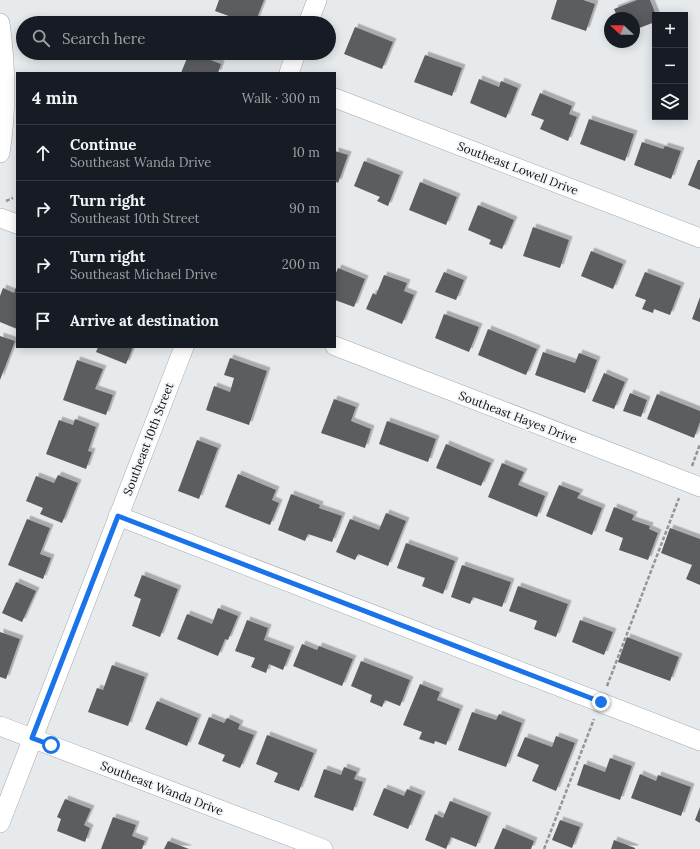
<!DOCTYPE html>
<meta charset="utf-8">
<style>
:root{--surface:#171b24;--page:#20242c;--text:#f1f3f6;--muted:#9ea1a6;--line:#363941}
body{margin:0;font-family:Lora,serif;background:var(--page);color:var(--text)}
.controls{position:absolute;right:12px;top:12px;display:grid;overflow:hidden;border-radius:0px;box-shadow:0 2px 10px #0003}
.controls button{width:36px;height:36px;display:grid;place-items:center;padding:0;border:0;border-bottom:1px solid var(--line);background:var(--surface);color:var(--text);font:20px sans-serif}
.compass{position:absolute;left:604px;top:12px;width:36px;height:36px;border-radius:50%;background:var(--surface);box-shadow:0 2px 10px #0003;rotate:291deg}
.stop{position:absolute;width:12px;height:12px;margin:-9px;border:3px solid #1a73e8;border-radius:50%;background:#fff}
.stop.end{background:#1a73e8;border-color:#fff;box-shadow:0 1px 4px #0008}
.list{margin:0;padding:0;list-style:none}
h2{display:flex;justify-content:space-between;align-items:center;height:52px;margin:0;padding:0 16px;font-size:17px}
h2 small{font-size:13px;font-weight:400;color:var(--muted)}
.list li{display:grid;grid-template-columns:26px 1fr auto;gap:12px;align-items:center;box-sizing:border-box;height:56px;padding:0 16px;border-top:1px solid var(--line)}
.list b{display:block;font-size:15px;white-space:nowrap}
.list p{margin:0;font-size:13px;white-space:nowrap;color:var(--muted)}
.list em{font-size:13px;font-style:normal;color:var(--muted)}
.icon{flex:none;width:22px;height:22px;fill:none;stroke:currentColor;stroke-width:2;stroke-linecap:round;stroke-linejoin:round}
.map{position:relative;flex:none;width:700px;height:849px;overflow:hidden}
.search{position:absolute;background:var(--surface);box-shadow:0 2px 10px #0003;left:16px;top:16px;width:320px;height:44px;display:flex;align-items:center;gap:10px;box-sizing:border-box;padding:0 14px;border-radius:22px;color:var(--muted);font-size:15px}
.panel{position:absolute;background:var(--surface);box-shadow:0 2px 10px #0003;left:16px;top:72px;width:320px;height:276px;border-radius:0px}
.map>svg:first-child{display:block}
.building{fill:#5b5d60;filter:url(#shadow)}
.lines{fill:none;stroke-linecap:round;stroke-linejoin:round}
.minor-casing{stroke:#a4a7ab;stroke-width:20}
.path{stroke:#939597;stroke-width:2.5;stroke-dasharray:4 2;stroke-linecap:butt}
.minor{stroke:#fff;stroke-width:19}
.route{stroke:#1a73e8;stroke-width:5}
.labels{text-anchor:middle;dominant-baseline:central;stroke-width:4;stroke-linejoin:round;paint-order:stroke}
.street-label{font-size:12px;fill:#0f1011;stroke:#f4f7fa}
</style>
<div class="map">
<svg width="700" height="849" viewBox="0 0 700 849">
<defs>
<filter id="shadow"><feDropShadow dx="3.5" dy="-3.5" stdDeviation="0" flood-color="#0004"/></filter>
</defs>
<rect width="100%" height="100%" fill="#e7eaed"/>
<path class="building" d="M219,0h45l-9,23h-7l-33,-12z
M557,0h26l12,4 -9,27 -35,-12z
M637,0h13l6,15h-1v7l-21,8v-12h-16l-4,-9z
M355,27l38,15 -11,27 -38,-15z
M47,53h36v4l-35,3z
M189,53h4l28,11 -3,9h-37z
M425,55l37,13 -10,28 -38,-14z
M479,79l20,8 2,-6 17,7 -12,30 -36,-15z
M540,93l32,13 -3,8 8,3 -9,24 -28,-12 4,-9 -13,-5z
M589,119l45,15 -9,27 -45,-17z
M642,142l21,7 2,-3 16,5 -10,28 -37,-14z
M335,151l13,4 -10,28 -3,-2z
M698,160h2v30l-12,-5z
M364,161l36,14 -12,31 -11,-5 3,-4 -26,-11z
M420,182l37,15 -11,28 -37,-15z
M478,205l36,15 -12,29 -13,-5 2,-4 -23,-10z
M533,227l36,13 -9,28 -37,-12z
M591,251l32,13 -10,25 -32,-13z
M338,268l27,11 -11,28 -19,-7v-25z
M444,272l20,8 -8,20 -21,-8z
M645,272l36,14 -11,29 -16,-6 -1,4 -11,-4 4,-9 -11,-4z
M384,275l23,8 -3,8 10,4 -12,29 -36,-15 7,-16 3,2z
M17,284v45l-17,-7v-26l3,-8 11,5z
M700,297v25l-8,-3z
M444,314l35,13 -10,25 -34,-14z
M488,329l49,20 -11,26 -48,-20z
M0,336l15,5 -15,39z
M98,347h35l-7,17 -30,-12z
M543,352l32,11 4,-10 18,7 -12,33 -50,-18z
M230,358l37,13 -18,54 -43,-15 8,-24 16,6 4,-14 -10,-3z
M77,360l26,9 -8,20 18,6 -7,20 -43,-15z
M604,373l21,9 -11,27 -22,-8z
M630,393l17,7 -6,17 -18,-6z
M657,394l43,17v11l-6,16 -47,-19z
M334,399l22,8 -5,14 20,8 -6,19 -44,-15z
M75,419l21,8 -8,24 4,1 -6,17 -40,-15 13,-34 14,5z
M387,421l49,18 -8,23 -49,-18z
M197,440l21,8 -19,51 -21,-8z
M446,444l45,19 -10,23 -45,-18z
M502,463l22,9 -6,13 27,11 -8,21 -49,-20z
M238,474l38,16 -4,10 7,3 -9,22 -45,-18z
M58,475l20,8 -16,40 -22,-9 3,-6 -17,-7 10,-25 18,7z
M559,485l21,8 -3,5 25,10 -10,27 -46,-19z
M291,494l29,11 -1,3 23,8 -10,26 -24,-8 -3,7 -27,-11z
M614,507l20,8 -2,5 18,6 -1,3 9,4 -10,27 -29,-10 4,-12 -18,-7z
M386,513l20,8 -18,45 -30,-12 -3,6 -19,-8 14,-33 29,11z
M27,519l23,9 -10,26 11,4 -8,21 -35,-14z
M670,528l30,11v46l-14,-6 6,-14 -31,-12z
M406,543l49,18 -12,33 -21,-8 3,-8 -28,-10z
M462,565l49,17 -9,25 -29,-10 -3,7 -19,-7z
M142,575l36,14 -18,48 -28,-11 9,-27 -7,-3z
M16,582l20,9 -14,31 -20,-9z
M518,586l50,18 -12,33 -22,-8 3,-8 -28,-10z
M218,608l20,8 -10,24 -3,-1 -7,17 -41,-17 10,-25 25,10z
M247,620l21,8 -4,12 27,10 -8,20 -14,-6 -3,9 -15,-6 4,-9 -20,-7z
M580,620l33,12 -9,23 -32,-13z
M0,632l20,7 -14,40 -6,-2z
M627,637l52,20 -9,24 -52,-19z
M302,644l15,6 2,-4 34,13 -11,27 -49,-20z
M361,661l49,19 -10,26 -15,-6 -3,7 -12,-5 2,-7 -21,-9z
M112,665l33,12 -17,49 -40,-14 9,-24 6,2z
M420,684l20,8 -3,8 23,9 -14,36 -11,-4 -1,3 -15,-5 3,-7 -19,-7z
M157,701l41,17 -11,28 -42,-17z
M472,712l24,8 3,-6 23,9 -16,44 -48,-17z
M209,717l15,6 3,-5 13,6 -2,5 16,6 -14,33 -18,-7 3,-6 -27,-11z
M267,735l47,18 -15,38 -25,-9 4,-9 -22,-9z
M556,736l19,7 -19,48 -24,-10 7,-16 -22,-9 8,-19 27,10z
M610,758l22,8 -12,34 -43,-15 7,-21 21,8z
M344,767l13,5 -3,7 9,3 -10,29 -39,-14 10,-28 17,6z
M640,774l16,7 2,-6 33,12 -10,29 -50,-18z
M384,788l20,8 3,-7 15,6 -14,34 -35,-14z
M65,799l26,10 -7,16 6,3 -5,14 -28,-11 4,-12 -4,-2z
M450,801l38,15 -12,31 -25,-10 -5,12 -21,-9 10,-26 8,4z
M700,807v16l-5,-3z
M113,817l23,8 -4,11 13,5 -3,8h-41z
M560,820l20,7 -8,21 -20,-8z
M503,828l31,13 -3,8h-37z
M614,840l21,8v1h-24z
M168,841l21,8h-25z"/>
<g class="lines">
<g class="minor-casing">
<path id="minor" d="M0,23c6,43 7,86 0,130
M308,23l9,-23
M289,73l7,-20
M335,98l365,140
M0,218l17,6
M335,346l365,141
M118,516l582,225
M0,726l323,123
M0,823l184,-476"/>
</g>
<path class="path" d="M6,201l7,-3
M692,466l8,-22
M607,686l72,-188
M544,849l50,-130"/>
<use href="#minor" class="minor"/>
</g>
<g class="lines">
<path class="route" d="M51,745l-19,-7 86,-222 483,186"/>
</g>
<g class="labels">
<g class="street-label">
<text transform="translate(518 168) rotate(21)">Southeast Lowell Drive</text>
<text transform="translate(518 417) rotate(21)">Southeast Hayes Drive</text>
<text transform="translate(148 439) rotate(-69)">Southeast 10th Street</text>
<text transform="translate(162 788) rotate(21)">Southeast Wanda Drive</text>
</g>
</g>
</svg>
<div class="controls">
<button>+</button>
<button>−</button>
<button><svg class="icon" aria-label="layers" viewBox="0 0 24 24"><path d="M12 4l9 5-9 5-9-5zM3 14l9 5 9-5"/></svg></button>
</div>
<svg class="compass" viewBox="-18 -18 36 36"><path d="M0-13l5 13h-10z" fill="#e53935"/><path d="M0 13l5-13h-10z" fill="#9ea1a6"/></svg>
<div class="stop" style="left:51px;top:745px"></div>
<div class="stop end" style="left:601px;top:702px"></div>
<div class="search"><svg class="icon" aria-label="search" viewBox="0 0 24 24"><circle cx="10" cy="10" r="6"/><path d="M15 15l6 6"/></svg>Search here</div>
<section class="panel">
<h2>4 min<small>Walk · 300 m</small></h2>
<ul class="list">
<li><svg class="icon" aria-label="ahead" viewBox="0 0 24 24"><path d="M12 20V5M6 11l6-6 6 6"/></svg><div><b>Continue</b><p>Southeast Wanda Drive</p></div><em>10 m</em></li>
<li><svg class="icon" aria-label="right" viewBox="0 0 24 24"><path d="M7 20v-9h11M14 6l5 5-5 5"/></svg><div><b>Turn right</b><p>Southeast 10th Street</p></div><em>90 m</em></li>
<li><svg class="icon" aria-label="right" viewBox="0 0 24 24"><path d="M7 20v-9h11M14 6l5 5-5 5"/></svg><div><b>Turn right</b><p>Southeast Michael Drive</p></div><em>200 m</em></li>
<li><svg class="icon" aria-label="arrive" viewBox="0 0 24 24"><path d="M6 21V4h12l-3 4 3 4H6"/></svg><div><b>Arrive at destination</b></div></li>
</ul>
</section>
</div>
